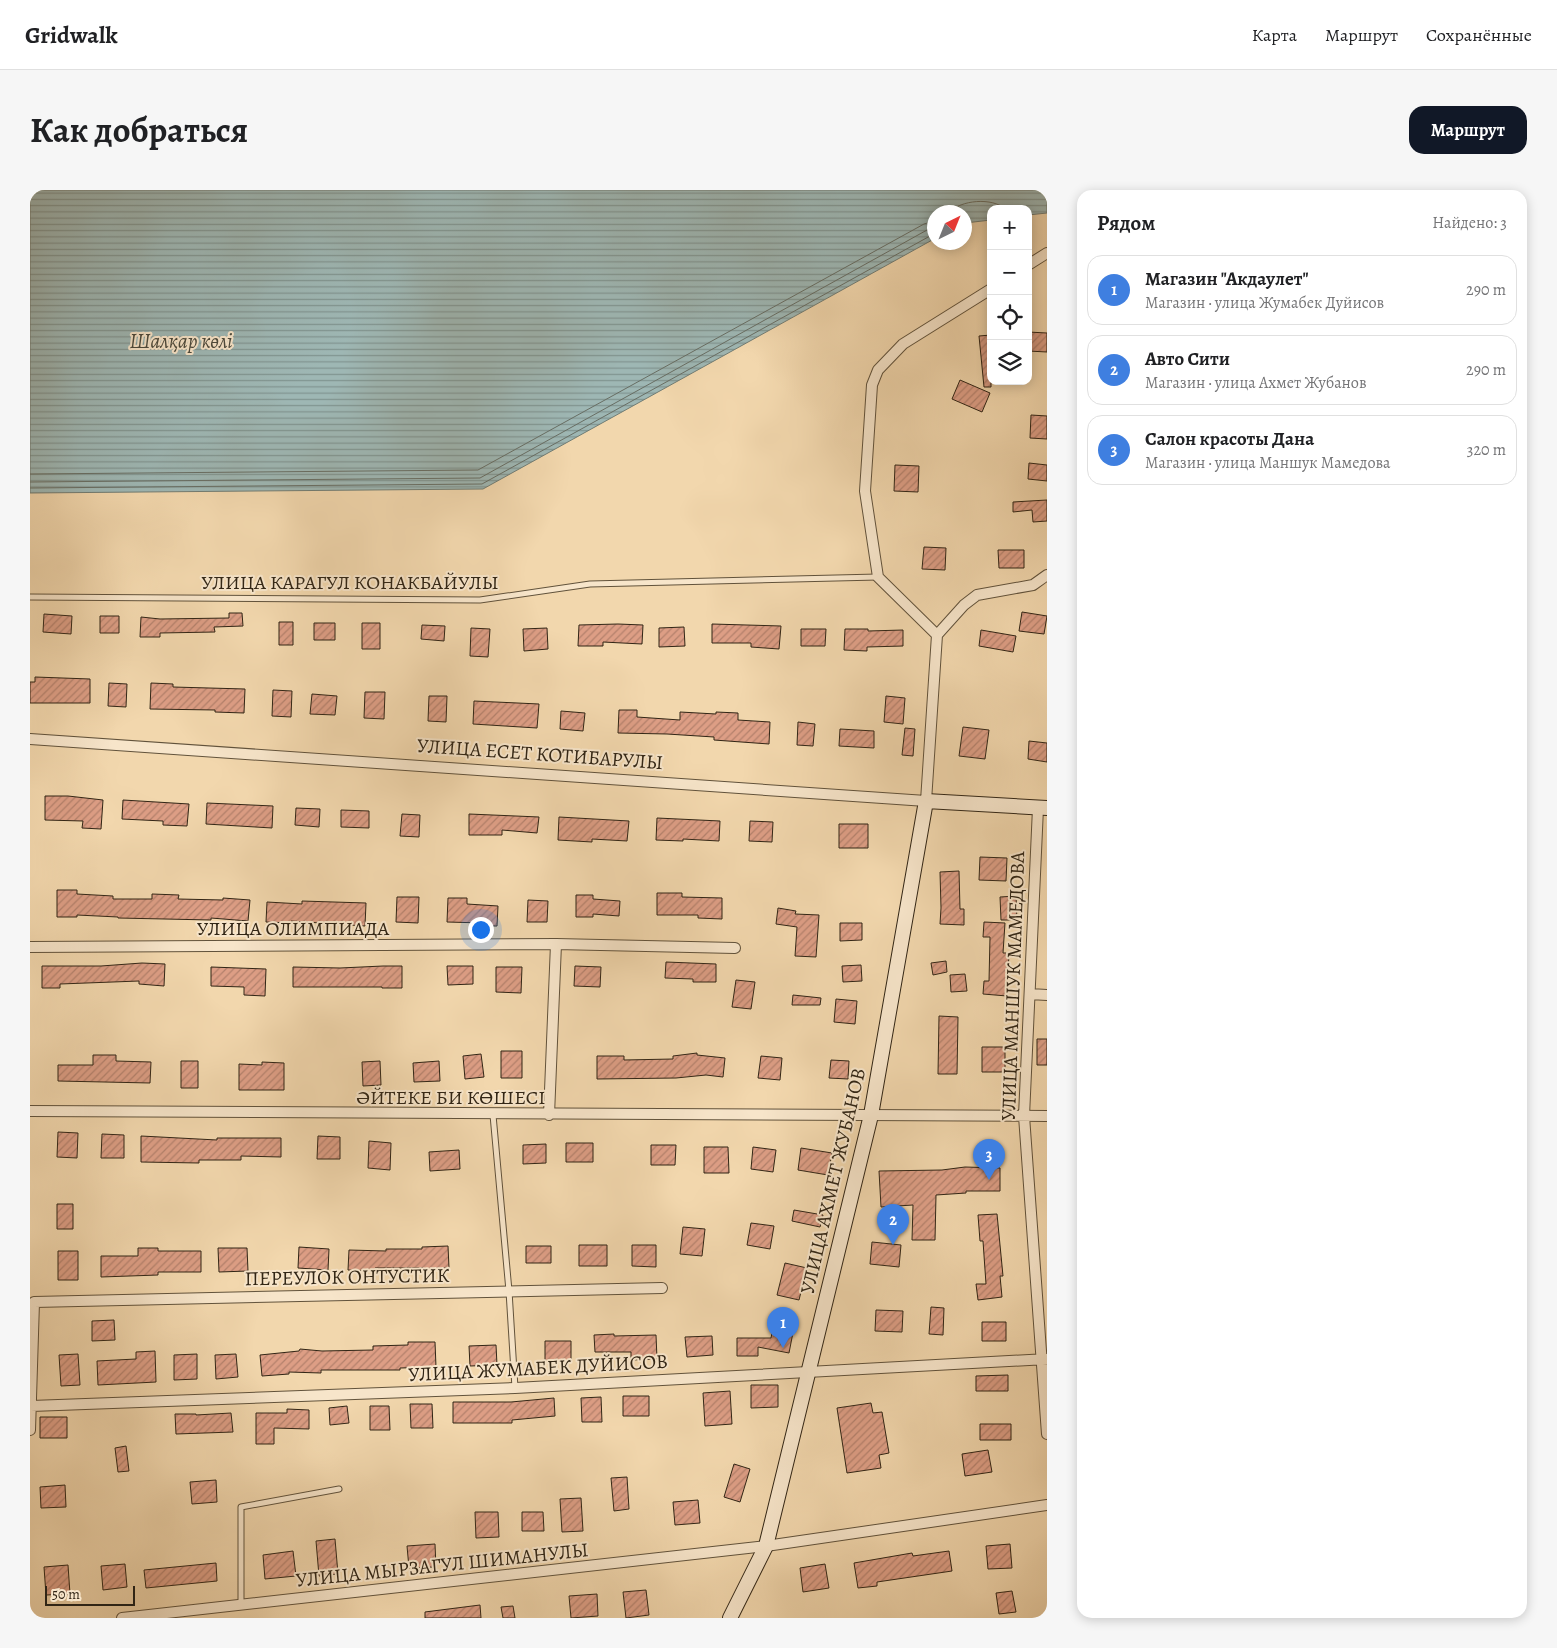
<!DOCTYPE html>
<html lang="ru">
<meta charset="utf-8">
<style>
:root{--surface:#fff;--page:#f6f6f6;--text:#202124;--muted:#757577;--line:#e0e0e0;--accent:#111827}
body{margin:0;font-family:Alegreya,serif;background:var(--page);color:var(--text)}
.controls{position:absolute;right:15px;top:15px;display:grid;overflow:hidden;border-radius:10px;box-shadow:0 2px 12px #0003}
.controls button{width:45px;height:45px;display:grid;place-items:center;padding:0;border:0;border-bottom:1px solid var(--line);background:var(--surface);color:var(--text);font:25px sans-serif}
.compass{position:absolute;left:897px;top:15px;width:45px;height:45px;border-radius:50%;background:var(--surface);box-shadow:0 2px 12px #0003;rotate:43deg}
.scale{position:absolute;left:15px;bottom:12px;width:90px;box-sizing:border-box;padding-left:5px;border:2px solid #312515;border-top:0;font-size:14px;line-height:18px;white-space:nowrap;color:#312515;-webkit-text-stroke:4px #f7e5ca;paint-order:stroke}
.you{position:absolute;left:450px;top:739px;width:18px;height:18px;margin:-12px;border:4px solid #fff;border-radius:50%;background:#1a73e8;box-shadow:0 0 0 8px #1a73e833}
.badge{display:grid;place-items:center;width:32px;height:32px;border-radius:50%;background:var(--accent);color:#fff;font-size:16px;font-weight:700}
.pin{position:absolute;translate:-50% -41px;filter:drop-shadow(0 1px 2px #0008)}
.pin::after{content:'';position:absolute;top:26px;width:18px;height:15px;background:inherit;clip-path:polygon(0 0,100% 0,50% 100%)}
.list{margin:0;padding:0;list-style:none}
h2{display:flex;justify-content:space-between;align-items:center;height:65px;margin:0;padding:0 20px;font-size:21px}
h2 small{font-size:16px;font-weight:400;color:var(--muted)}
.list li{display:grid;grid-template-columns:32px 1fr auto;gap:15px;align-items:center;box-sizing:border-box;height:70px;margin:0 10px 10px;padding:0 10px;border:1px solid var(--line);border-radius:15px}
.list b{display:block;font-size:19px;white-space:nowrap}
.list p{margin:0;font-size:16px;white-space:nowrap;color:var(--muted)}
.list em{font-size:16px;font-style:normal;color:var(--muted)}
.icon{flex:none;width:28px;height:28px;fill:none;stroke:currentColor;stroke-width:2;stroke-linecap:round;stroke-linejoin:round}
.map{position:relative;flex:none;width:1017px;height:1428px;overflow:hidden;border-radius:15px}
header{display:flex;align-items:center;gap:30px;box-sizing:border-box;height:70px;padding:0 25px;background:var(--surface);border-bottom:1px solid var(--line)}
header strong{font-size:24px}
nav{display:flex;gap:28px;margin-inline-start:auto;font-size:18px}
.intro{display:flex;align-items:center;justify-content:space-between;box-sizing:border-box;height:120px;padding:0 30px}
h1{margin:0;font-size:35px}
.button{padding:12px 22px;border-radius:15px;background:var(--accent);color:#fff;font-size:18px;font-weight:700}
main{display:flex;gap:30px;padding:0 30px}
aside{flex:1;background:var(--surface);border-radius:15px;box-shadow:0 2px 12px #0003}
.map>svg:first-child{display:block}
.water{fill:url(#water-rules);stroke:#727d74}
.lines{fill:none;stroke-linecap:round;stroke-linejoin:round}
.shore{stroke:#686e64;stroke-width:1}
.building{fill:url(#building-hatch);stroke:#312515}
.service-casing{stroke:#61523b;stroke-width:7}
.minor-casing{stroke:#61523b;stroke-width:12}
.secondary-casing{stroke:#312515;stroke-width:16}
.service{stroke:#f7e5ca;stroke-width:5}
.minor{stroke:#f7e5ca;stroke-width:10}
.secondary{stroke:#f7e5ca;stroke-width:14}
.labels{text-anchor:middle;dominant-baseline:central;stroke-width:4;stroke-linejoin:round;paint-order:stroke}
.street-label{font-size:20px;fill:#312515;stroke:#f7e5ca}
.water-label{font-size:21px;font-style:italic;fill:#4c4a3d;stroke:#f7e5ca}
</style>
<header>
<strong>Gridwalk</strong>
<nav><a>Карта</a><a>Маршрут</a><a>Сохранённые</a></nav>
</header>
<div class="intro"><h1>Как добраться</h1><a class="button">Маршрут</a></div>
<main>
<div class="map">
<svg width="1017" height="1428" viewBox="0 0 1017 1428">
<defs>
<pattern id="water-rules" width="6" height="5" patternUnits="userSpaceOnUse" patternTransform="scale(1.25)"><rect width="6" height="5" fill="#9eb7b4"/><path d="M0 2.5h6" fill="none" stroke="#819591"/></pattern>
<pattern id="building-hatch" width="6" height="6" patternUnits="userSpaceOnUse" patternTransform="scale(1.25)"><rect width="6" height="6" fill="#dd9e85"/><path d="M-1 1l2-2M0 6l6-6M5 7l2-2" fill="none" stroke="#b4816c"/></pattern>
</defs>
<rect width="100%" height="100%" fill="#f2d7ad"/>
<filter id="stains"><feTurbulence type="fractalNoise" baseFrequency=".004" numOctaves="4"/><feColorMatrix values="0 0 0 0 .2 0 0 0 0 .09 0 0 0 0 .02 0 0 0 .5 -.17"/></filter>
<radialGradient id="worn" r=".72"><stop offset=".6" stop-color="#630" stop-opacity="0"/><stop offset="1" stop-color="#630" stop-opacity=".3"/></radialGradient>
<path class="water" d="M0,0h1017v23l-19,2v-6h-37v11l-26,3 -1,-11h-30v27l-451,250 -453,4z"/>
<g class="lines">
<path class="shore" d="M920,22c10,-12 43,-15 55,-3
M0,284l448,-4 446,-246 10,-3
M0,292l450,-4 447,-248 7,-1
M0,298l452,-4 448,-248 4,-1"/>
</g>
<path class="building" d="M998,142l19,1v19l-19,-1z
M961,145v52h-7l-5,-51z
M930,190l30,13 -8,19 -30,-13z
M1001,225l16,1v23l-17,-1z
M999,273l18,2v16l-19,-2z
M865,275l24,1 -1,26 -24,-1z
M1017,310v21l-14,1 -1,-12 -19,2v-10z
M894,357l22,1 -1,22 -23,-1z
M968,360h26v18h-25z
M992,422l25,4 -3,18 -25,-3z
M199,423h13l1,13 -29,1 1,5 -55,1v4h-20l1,-20 19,2 69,-1z
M14,424l28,2 -1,18 -28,-2z
M70,426h19v17h-19z
M249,432h14v23h-14z
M284,433h21v17h-21z
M332,433h18v26h-18z
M588,434l25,1 -1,19 -39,-2v4h-25l1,-21z
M682,434l69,2 -2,23 -28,-2v-4h-39z
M392,435l23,1 -1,15 -23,-2z
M654,437l1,19 -26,1v-19z
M441,438l19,1 -2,28 -18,-1z
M517,438l1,21 -24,2 -1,-22z
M771,439h25l-1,17h-24z
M815,439h23v2l35,-1v16l-36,1v4l-23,-1z
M951,440l35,6 -3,16 -34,-6z
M5,487l55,2v24h-60v-21h5z
M79,493l18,1 -1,23 -18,-1z
M121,493l22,1v3l72,2 -1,24 -29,-1v-2l-65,-1z
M243,500l19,1 -1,26 -19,-1z
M335,502h20l-1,27 -20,-1z
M282,504l25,2 -2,19 -25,-1z
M399,506h18l-1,26 -18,-1z
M856,506l19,2 -2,26 -19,-2z
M444,511l65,3 -2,24 -64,-4z
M589,520h18v7l43,3v-8l36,2v-2l22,1v7l32,2 -1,22 -55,-4v-3l-47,-3 -49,-1z
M531,521l24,2 -2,18 -23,-2z
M768,532l17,2 -2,22 -16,-1z
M933,537l26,3 -4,29 -26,-3z
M875,538l10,1 -2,27 -11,-1z
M810,539l34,2v17l-35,-2z
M999,551l18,2v19l-19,-3z
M15,606h23l35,4 -2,29 -19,-1 1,-7 -38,-1z
M93,610l66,4 -2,22 -24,-1v-4l-41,-2z
M177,613l66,3 -1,22 -66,-4z
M266,618l24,1 -1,18 -24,-2z
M311,620l28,1v17l-28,-1z
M372,624l18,1 -1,22 -19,-1z
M439,624l70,3 -2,16 -35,-3v5h-33z
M529,627l70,4 -2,20 -35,-2v3l-34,-2z
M627,628l63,3 -1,20 -36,-2v2l-27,-1z
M720,631l23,1 -1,20 -23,-1z
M809,634h29v24h-29z
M950,667l27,1 -1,23 -27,-1z
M929,681l1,38h4v16l-24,-1 1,-16 -1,-36z
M27,700h20v4l36,2v3h39v-5l27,1 -1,4 45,1v-2l27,2 -2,21 -37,-3v2l-93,-2v-1l-41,-2v2h-20z
M627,703h25v4l40,1v21l-24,-1v-3h-41z
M546,705h17v4l27,2 -1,15 -26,-2v3h-17z
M986,706l1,24h-16l-1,-23z
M367,707h22l-1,26 -22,-1z
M418,708h19v6l31,2 -1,20h-14v-3l-36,-1z
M498,710l20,1 -1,21h-20z
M272,711l64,2 -1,23 -74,-5v2l-25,-1 1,-20 35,2z
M748,718l18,3 -1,3 24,1 -3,42 -21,-1 2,-29 -21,-3z
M954,732l21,1 -2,30h6l-2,43 -24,-2 1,-13h5l1,-44h-7z
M810,733h22v17l-22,1z
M916,771l1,11 -14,3 -2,-12z
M636,772l50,2v18h-23v-3l-28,-1z
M112,773l23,1 -1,22 -25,-2v-3l-79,3v4h-18v-22h59z
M831,775l1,16 -19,1 -1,-16z
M353,776h19v22h-20v-1h-89v-20l47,1z
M417,776h26v18l-25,1z
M545,776l26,1 -1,20 -26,-1z
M181,777l55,2 -1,27 -21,-1v-8l-33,-1z
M466,777h26l-1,26 -25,-1z
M935,784l2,17 -16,1 -1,-17z
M706,790l19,2 -4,27 -19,-2z
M763,805l28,3 -1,7h-28z
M806,809l21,2 -2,23 -21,-2z
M909,826l19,1 -1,57h-19z
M1007,849h10v26h-10z
M952,857h23v25h-23z
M471,861h21v27h-21z
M667,863v2l28,3 -2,19 -17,-2 -30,3 -79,1v-23h27v4l49,-1v-3z
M451,864l3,23 -19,2 -2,-23z
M63,865h23v6l35,1 -1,21 -92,-2v-16h35z
M731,866l21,2 -2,22 -22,-2z
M801,870l18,1 -1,18 -19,-1z
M151,871h17v27h-17z
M350,871l1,24 -18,1 -1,-24z
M409,871l1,20 -26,1 -1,-19z
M232,872l22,1v27h-45v-26l23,1z
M28,942l20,1 -1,25 -20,-1z
M72,944l22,1v23h-23z
M111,946l76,4v-2h64v19l-40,-1v4h-42v3l-58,-1z
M288,946l22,1v22h-23z
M339,951l22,2 -1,27 -22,-2z
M536,953h27v19h-27z
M516,954v19l-23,1v-19z
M621,955h25l-1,20h-24z
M674,957h24l1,26h-25z
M723,957l23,3 -3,22 -22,-3z
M771,958l31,5 -4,22 -30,-5z
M429,960l1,19 -30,2 -1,-19z
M935,977l35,1v23h-34v2l-30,2 -1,45h-23l1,-35 -32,2 -2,-36 63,-1z
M27,1014h16v25h-16z
M764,1020l29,5 -3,12 -28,-6z
M967,1024l6,62h-3l2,21 -24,3 -2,-16h10l-3,-43h-3l-2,-26z
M721,1033l23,3 -4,23 -23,-4z
M653,1037l22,2 -3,27 -22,-2z
M842,1052l29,3 -2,22 -29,-3z
M549,1055h28v21h-28z
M602,1055h24v22l-24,-1z
M418,1056l1,22 -26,1v-1h-48v3l-27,-1 1,-20 37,1v-2h36v-2z
M496,1056h25v17h-25z
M269,1057l30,2 -1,21 -30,-2z
M108,1058h20v3h43v21h-43v3l-57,2v-21h37z
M188,1058h29l1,23 -29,1z
M28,1061h20v29h-20z
M755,1073l22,5 -8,32 -22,-5z
M901,1117l13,1 -1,27 -14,-1z
M846,1120l27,1 -1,21 -27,-1z
M746,1123l20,4 -7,36 -31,-6v9h-21v-18h34z
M84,1130l1,20 -23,1v-20z
M952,1132h24v19h-24z
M584,1144v2l42,-1 1,24 -26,1v-8h-36l-1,-17z
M682,1146l1,19 -26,2 -2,-20z
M515,1151h26v20h-26z
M378,1152h27l1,25 -36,1v2h-79v3l-32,-1v2l-27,2 -2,-21 39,-4 1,-2 22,2 51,-1v-4l35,-1z
M466,1155l1,20 -27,1 -1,-20z
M125,1161l1,31 -58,3 -1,-24 39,-2v-7z
M48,1164l2,31 -19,1 -2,-31z
M167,1164v25l-23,1v-25z
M206,1164l2,23 -22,2 -1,-24z
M978,1185v16h-32v-15z
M721,1195h27v22l-27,1z
M700,1201l2,33 -27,2 -2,-33z
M593,1206h26v20h-26z
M571,1207l1,25h-20l-1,-24z
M524,1208l1,18 -43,4v3h-59v-21h58z
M841,1213l2,10 9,-1 7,41 -10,2 2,13 -34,5 -10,-65z
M380,1214h22l1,24h-22z
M317,1216l2,17 -19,2 -1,-17z
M340,1216h19l1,24h-20z
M257,1219l22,1v19l-35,-1v16h-18v-31h31z
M201,1223l2,19 -57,2 -1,-20h21v1z
M10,1227h27v21h-27z
M950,1234h31v16h-31z
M96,1256l3,25 -11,1 -3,-24z
M958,1260l4,22 -27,4 -3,-22z
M704,1274l16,5 -10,33 -16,-5z
M597,1287l2,32 -15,2 -3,-33z
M186,1290l1,22 -25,2 -2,-22z
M35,1295l1,22 -25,1 -1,-21z
M551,1308l2,33 -21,1 -2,-33z
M668,1310l2,23 -25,2 -2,-23z
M445,1322h23l1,25 -23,1z
M492,1322h21l1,19h-22z
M305,1349l3,35 -19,2 -3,-35z
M405,1354l1,23 -27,1 -2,-22z
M980,1354l2,24 -24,1 -2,-23z
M263,1361l3,25 -31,3 -2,-24z
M919,1361l3,20 -75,11v4l-19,2 -4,-25 58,-10 1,3z
M186,1373l1,18 -71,7 -2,-18z
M95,1374l2,23 -24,3 -2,-24z
M795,1374l4,24 -26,4 -3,-24z
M38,1375l2,29 -24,1 -2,-28z
M616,1400l3,25 -23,3 -3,-26z
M982,1401l4,21 -17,2 -3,-21z
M567,1404l1,22 -27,2 -2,-22z
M450,1415l1,13h-56v-6z
M483,1416l2,12h-12l-2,-11z"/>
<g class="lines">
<g class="service-casing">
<path id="service" d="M0,407l450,3 110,-16 288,-7
M463,925l16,176 6,97
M211,1414v-97l98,-18"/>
</g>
<g class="minor-casing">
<path id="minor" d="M998,75l19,-12
M907,445l27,-30 13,-10 56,-10 14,-10
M0,549l896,62 11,-166 -59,-58 -13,-86 7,-106 6,-15 25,-26 88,-55
M1008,618l-14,308 23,318
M526,754l179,4
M0,757l526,-3 -7,171
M1000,804l17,1
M0,921l1017,5
M1,1216l484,-18 532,-29
M0,1240l4,-128 628,-14
M92,1428l644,-72 281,-41"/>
</g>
<g class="secondary-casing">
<path id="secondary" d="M700,1428l36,-72 105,-431 55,-314 121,7"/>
</g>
<use href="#service" class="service"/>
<use href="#minor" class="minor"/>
<use href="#secondary" class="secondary"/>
</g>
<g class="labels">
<g class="street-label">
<text x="320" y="392">УЛИЦА КАРАГУЛ КОНАКБАЙУЛЫ</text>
<text transform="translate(510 564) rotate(4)">УЛИЦА ЕСЕТ КОТИБАРУЛЫ</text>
<text x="263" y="738">УЛИЦА ОЛИМПИАДА</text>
<text transform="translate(983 796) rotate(-88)">УЛИЦА МАНШУК МАМЕДОВА</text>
<text x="421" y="907">ӘЙТЕКЕ БИ КӨШЕСІ</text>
<text transform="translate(803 991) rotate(-77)">УЛИЦА АХМЕТ ЖУБАНОВ</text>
<text transform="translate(317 1087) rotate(-1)">ПЕРЕУЛОК ОНТУСТИК</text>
<text transform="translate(508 1178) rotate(-3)">УЛИЦА ЖУМАБЕК ДУЙИСОВ</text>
<text transform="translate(412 1375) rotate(-6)">УЛИЦА МЫРЗАГУЛ ШИМАНУЛЫ</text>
</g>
<g class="water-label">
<text x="151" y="151">Шалқар көлі</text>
</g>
</g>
<rect width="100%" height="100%" filter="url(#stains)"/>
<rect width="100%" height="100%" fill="url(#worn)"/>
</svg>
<div class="controls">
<button>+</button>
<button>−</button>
<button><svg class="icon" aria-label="locate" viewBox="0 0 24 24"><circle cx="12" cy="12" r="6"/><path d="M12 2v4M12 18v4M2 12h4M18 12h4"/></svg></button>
<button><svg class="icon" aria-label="layers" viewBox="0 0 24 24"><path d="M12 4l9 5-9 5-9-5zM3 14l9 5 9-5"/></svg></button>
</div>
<svg class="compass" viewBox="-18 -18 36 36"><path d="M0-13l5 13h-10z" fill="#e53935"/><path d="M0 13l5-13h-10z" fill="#757577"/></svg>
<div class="scale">50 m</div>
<div class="you"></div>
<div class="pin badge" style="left:753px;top:1158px;background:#3f7fe0">1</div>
<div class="pin badge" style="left:863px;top:1055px;background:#3f7fe0">2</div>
<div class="pin badge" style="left:959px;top:990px;background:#3f7fe0">3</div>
</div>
<aside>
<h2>Рядом<small>Найдено: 3</small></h2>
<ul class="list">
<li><span class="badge" style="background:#3f7fe0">1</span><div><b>Магазин &quot;Акдаулет&quot;</b><p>Магазин · улица Жумабек Дуйисов</p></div><em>290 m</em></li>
<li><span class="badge" style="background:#3f7fe0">2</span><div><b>Авто Сити</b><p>Магазин · улица Ахмет Жубанов</p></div><em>290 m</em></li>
<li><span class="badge" style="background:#3f7fe0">3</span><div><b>Салон красоты Дана</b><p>Магазин · улица Маншук Мамедова</p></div><em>320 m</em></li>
</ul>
</aside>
</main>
